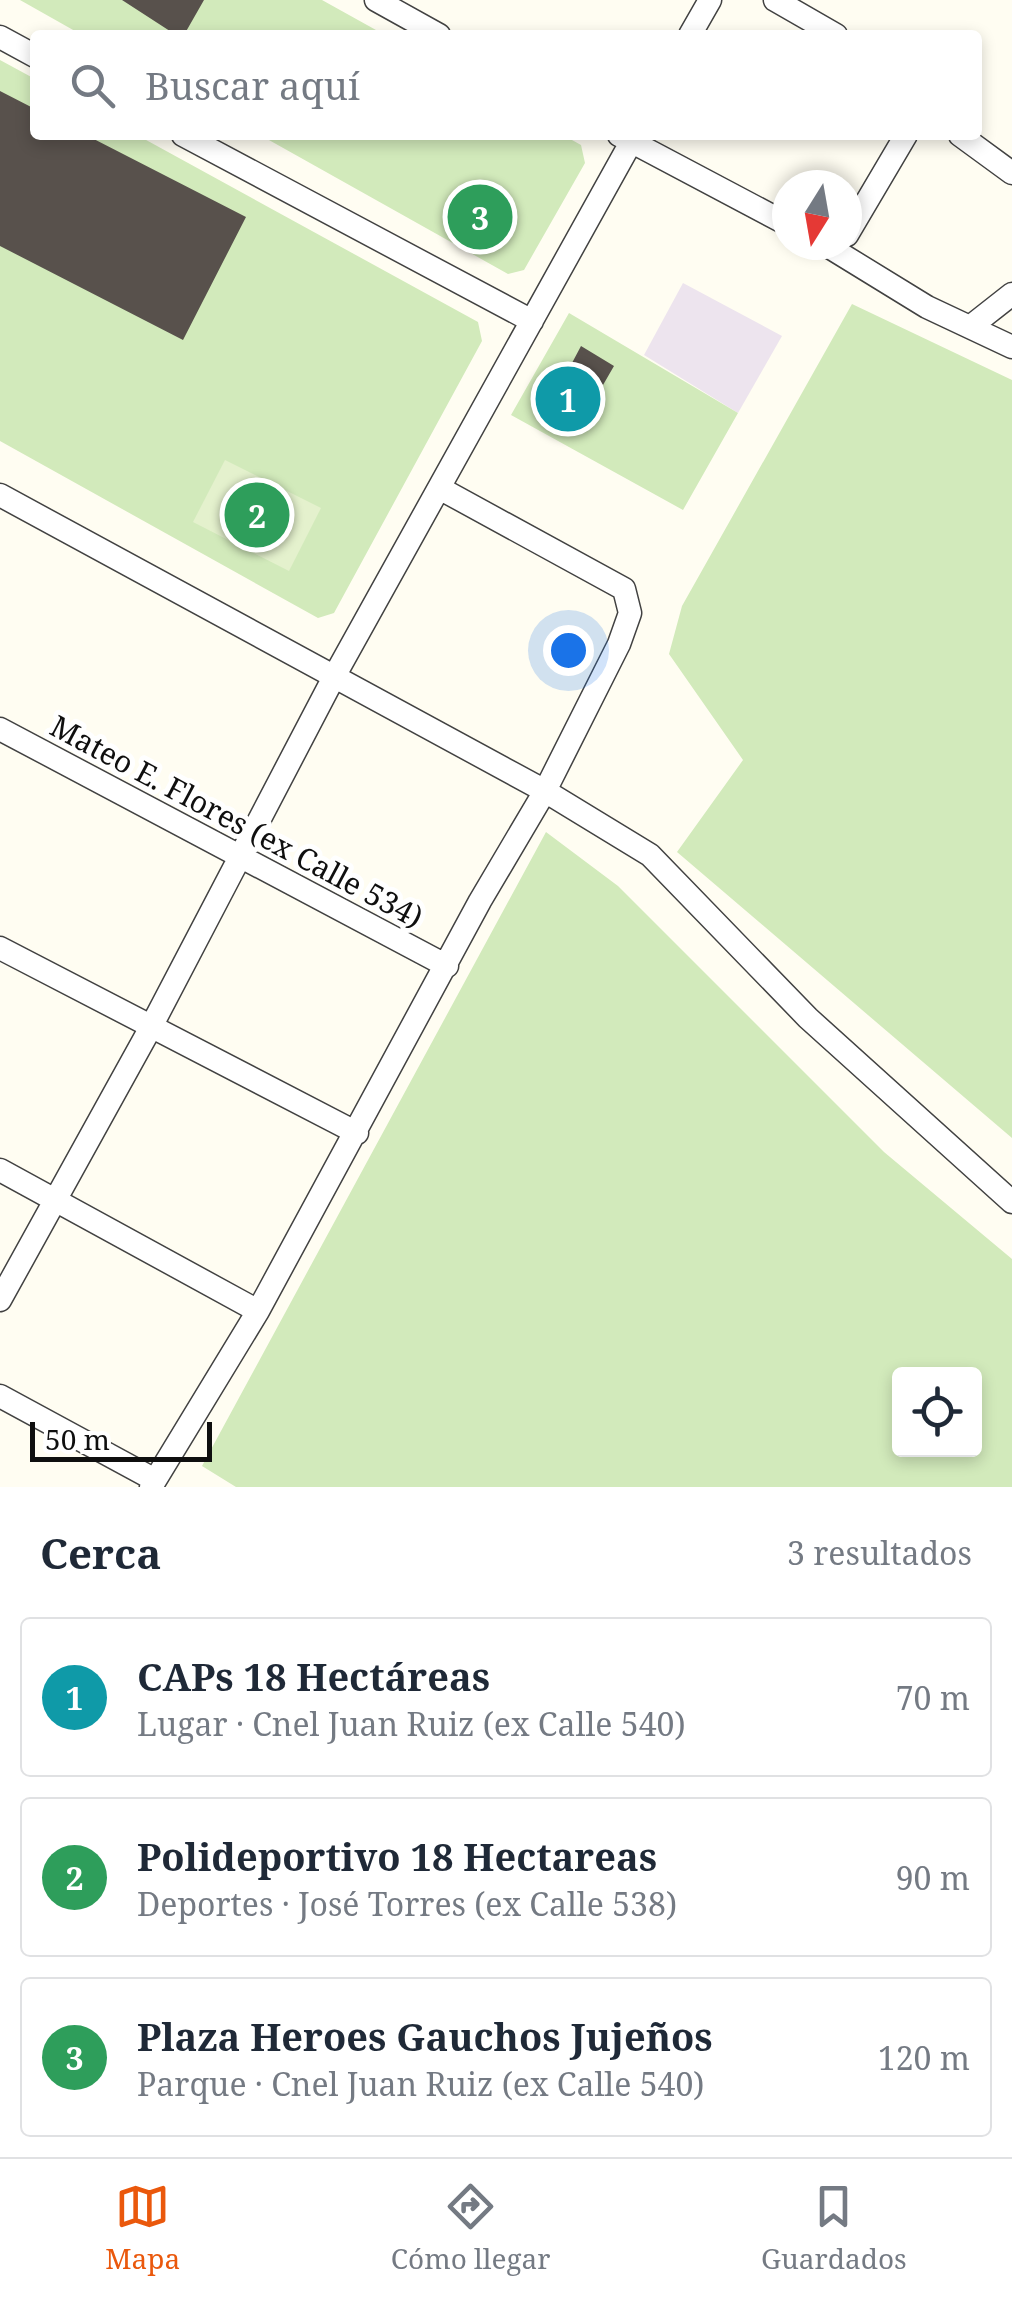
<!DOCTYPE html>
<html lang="es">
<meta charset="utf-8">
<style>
:root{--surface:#fff;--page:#f6f6f7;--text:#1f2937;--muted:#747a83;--line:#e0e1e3;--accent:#ea580c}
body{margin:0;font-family:"Noto Serif",serif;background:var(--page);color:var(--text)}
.controls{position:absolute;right:30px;bottom:30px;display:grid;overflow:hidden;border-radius:10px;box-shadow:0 5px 15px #0003}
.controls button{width:90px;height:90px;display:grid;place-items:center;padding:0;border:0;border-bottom:2px solid var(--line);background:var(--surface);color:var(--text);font:50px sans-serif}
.compass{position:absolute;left:772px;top:170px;width:90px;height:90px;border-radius:50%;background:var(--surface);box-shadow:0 5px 15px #0003;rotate:191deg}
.scale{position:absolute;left:30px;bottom:25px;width:182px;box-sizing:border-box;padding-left:10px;border:5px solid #0f0f0f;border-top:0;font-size:28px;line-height:35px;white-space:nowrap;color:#0f0f0f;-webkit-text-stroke:8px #fff;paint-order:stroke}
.you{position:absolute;left:568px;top:650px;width:35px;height:35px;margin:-25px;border:8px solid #fff;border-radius:50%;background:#1a73e8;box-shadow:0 0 0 15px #1a73e833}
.badge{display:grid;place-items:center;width:65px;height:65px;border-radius:50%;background:var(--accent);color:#fff;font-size:32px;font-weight:700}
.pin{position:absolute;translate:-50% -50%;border:5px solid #fff;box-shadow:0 2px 10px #0006}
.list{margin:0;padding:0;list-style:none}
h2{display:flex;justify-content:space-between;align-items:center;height:130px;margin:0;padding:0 40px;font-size:42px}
h2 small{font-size:32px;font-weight:400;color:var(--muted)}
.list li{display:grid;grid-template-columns:65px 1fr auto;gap:30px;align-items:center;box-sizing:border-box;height:160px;margin:0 20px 20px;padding:0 20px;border:2px solid var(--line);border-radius:10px}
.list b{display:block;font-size:38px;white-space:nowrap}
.list p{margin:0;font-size:32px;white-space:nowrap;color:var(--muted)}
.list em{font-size:32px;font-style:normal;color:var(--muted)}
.icon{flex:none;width:55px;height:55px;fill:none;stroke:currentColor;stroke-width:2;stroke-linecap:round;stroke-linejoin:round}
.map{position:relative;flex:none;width:1012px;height:1487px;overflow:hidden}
.search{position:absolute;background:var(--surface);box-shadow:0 5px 15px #0003;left:30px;right:30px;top:30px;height:110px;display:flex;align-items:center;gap:25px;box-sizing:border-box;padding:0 35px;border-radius:10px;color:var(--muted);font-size:38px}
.sheet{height:670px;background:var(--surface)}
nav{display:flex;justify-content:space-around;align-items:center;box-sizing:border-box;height:140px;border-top:2px solid var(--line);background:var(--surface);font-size:28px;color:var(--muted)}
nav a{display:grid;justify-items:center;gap:5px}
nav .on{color:var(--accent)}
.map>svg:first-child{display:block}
.industrial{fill:#ede4ee}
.green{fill:#d2eabb;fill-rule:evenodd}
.pitch{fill:#e4f1cd}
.building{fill:#58514c}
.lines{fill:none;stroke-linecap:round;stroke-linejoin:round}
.street-casing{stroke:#424242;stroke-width:25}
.street{stroke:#fff;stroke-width:22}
.labels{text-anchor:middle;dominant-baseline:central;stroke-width:10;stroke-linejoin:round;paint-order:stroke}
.street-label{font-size:30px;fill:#0f0f0f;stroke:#fff}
</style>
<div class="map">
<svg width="1012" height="1487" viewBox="0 0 1012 1487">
<rect width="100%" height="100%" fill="#fffdf2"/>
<path class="industrial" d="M683,283l99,53 -44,77 -94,-58z"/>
<path class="green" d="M20,0h302l63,35h-303z
M0,60l35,19v56h102l341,187 4,19 -148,272 -16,5 -318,-177z
M260,135h303l18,10 4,18 -61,107 -16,4z
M852,304l160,76v758l-335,-286 66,-92 -74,-106 13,-48z
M569,313l169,100 -55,97 -172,-95z
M546,832l72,54 266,266 128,107v228h-776l-34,-21zM900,1374h74v76h-74z"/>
<path class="pitch" d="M225,460l96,48 -32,63 -96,-49z"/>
<path class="building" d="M122,0h82l-20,35h-8z
M0,91l35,18v26h51l160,82 -63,123 -183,-94z
M581,346l33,20 -11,19 -9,-5 -25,46 -24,-12z"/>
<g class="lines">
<g class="street-casing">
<path id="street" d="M376,0l63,35
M775,0l61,35
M690,35l20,-35
M0,37l35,19
M183,135l349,186
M619,135l168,89
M960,135l52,38
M847,235l59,-100
M826,245l101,62 85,40
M970,327l42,-33
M0,495l545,296 105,64 158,163 204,184
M0,729l447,237
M0,948l357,185
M0,1170l258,141
M0,1300l151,-273 184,-352 300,-540
M0,1396l155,84
M151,1487l107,-176 222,-410 65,-110 74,-147 11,-31 -6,-24 -183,-100"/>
</g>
<use href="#street" class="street"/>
</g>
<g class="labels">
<g class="street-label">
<text transform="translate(237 821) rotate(28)">Mateo E. Flores (ex Calle 534)</text>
</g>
</g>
</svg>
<div class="controls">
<button><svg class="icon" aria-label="locate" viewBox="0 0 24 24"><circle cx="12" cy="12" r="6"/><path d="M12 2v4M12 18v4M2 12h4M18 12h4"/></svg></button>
</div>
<svg class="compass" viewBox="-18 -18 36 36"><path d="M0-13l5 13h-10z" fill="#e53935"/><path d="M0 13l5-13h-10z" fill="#747a83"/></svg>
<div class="scale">50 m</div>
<div class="you"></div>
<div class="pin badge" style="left:568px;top:399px;background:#0f9aa8">1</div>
<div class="pin badge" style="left:257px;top:515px;background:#2e9e5b">2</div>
<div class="pin badge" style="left:480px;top:217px;background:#2e9e5b">3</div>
<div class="search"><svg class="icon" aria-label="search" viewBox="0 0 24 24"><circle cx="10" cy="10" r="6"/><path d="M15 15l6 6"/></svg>Buscar aquí</div>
</div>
<section class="sheet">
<h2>Cerca<small>3 resultados</small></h2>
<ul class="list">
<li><span class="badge" style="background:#0f9aa8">1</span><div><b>CAPs 18 Hectáreas</b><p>Lugar · Cnel Juan Ruiz (ex Calle 540)</p></div><em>70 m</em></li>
<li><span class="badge" style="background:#2e9e5b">2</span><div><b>Polideportivo 18 Hectareas</b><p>Deportes · José Torres (ex Calle 538)</p></div><em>90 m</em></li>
<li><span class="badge" style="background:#2e9e5b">3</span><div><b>Plaza Heroes Gauchos Jujeños</b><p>Parque · Cnel Juan Ruiz (ex Calle 540)</p></div><em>120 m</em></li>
</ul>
</section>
<nav>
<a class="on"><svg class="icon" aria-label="map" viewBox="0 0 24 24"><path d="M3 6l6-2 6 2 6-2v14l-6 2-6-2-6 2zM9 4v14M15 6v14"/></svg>Mapa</a>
<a><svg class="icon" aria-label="directions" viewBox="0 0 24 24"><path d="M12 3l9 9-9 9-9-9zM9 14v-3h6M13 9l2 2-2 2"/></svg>Cómo llegar</a>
<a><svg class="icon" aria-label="saved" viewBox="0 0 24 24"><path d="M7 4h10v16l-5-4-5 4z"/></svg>Guardados</a>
</nav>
